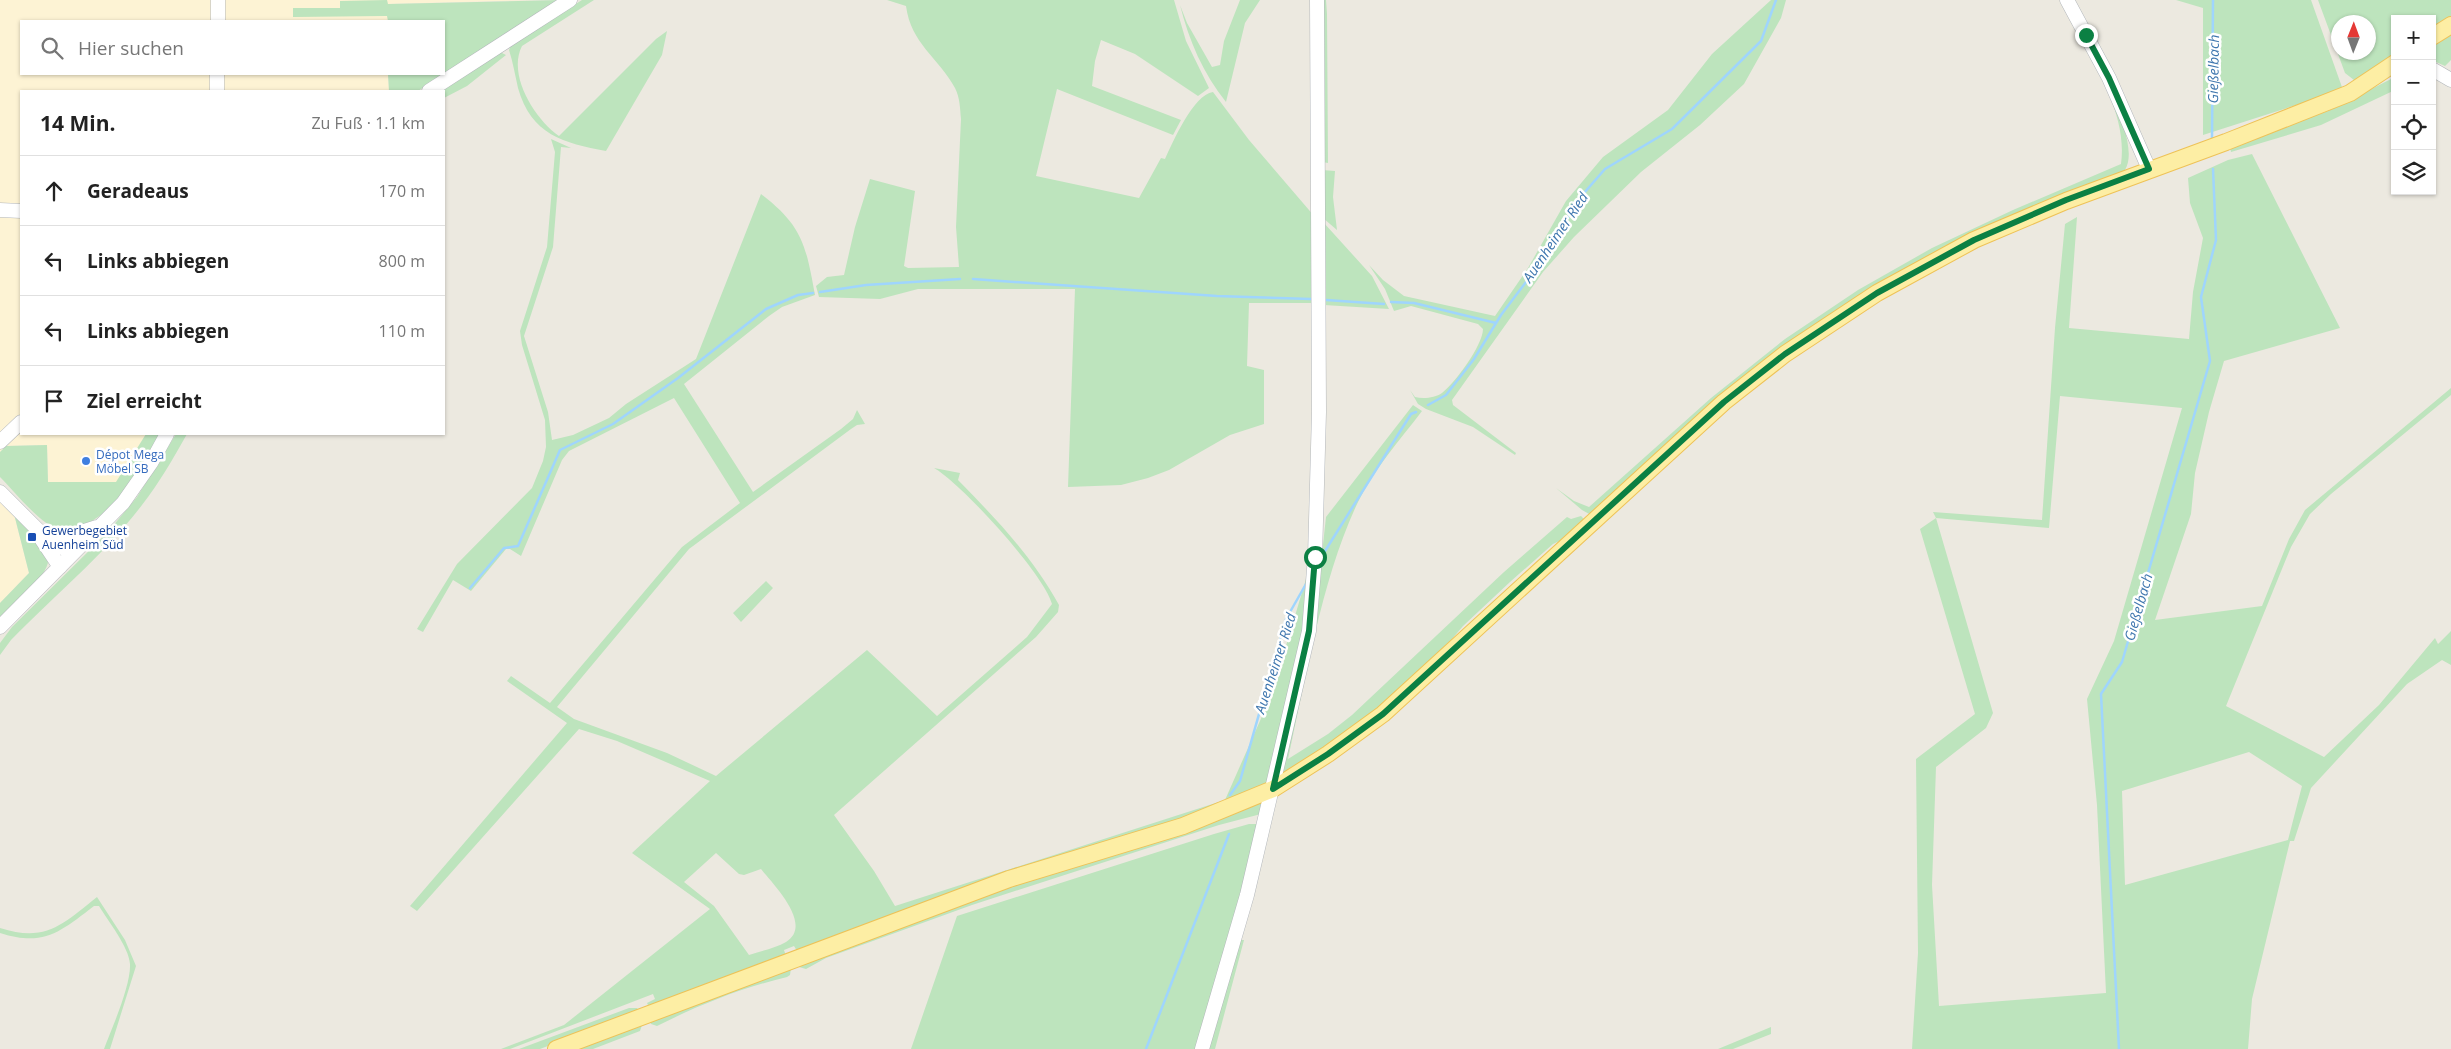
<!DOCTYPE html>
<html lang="de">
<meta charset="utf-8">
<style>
:root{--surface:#fff;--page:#f2f2f2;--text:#222;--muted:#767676;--line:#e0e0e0}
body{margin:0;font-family:"Open Sans",sans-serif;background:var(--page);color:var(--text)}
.controls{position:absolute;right:15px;top:15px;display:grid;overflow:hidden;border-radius:0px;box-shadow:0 1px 4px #0004}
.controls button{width:45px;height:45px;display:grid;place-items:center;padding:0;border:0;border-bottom:1px solid var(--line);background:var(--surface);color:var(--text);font:25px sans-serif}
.compass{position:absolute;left:2331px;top:15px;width:45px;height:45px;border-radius:50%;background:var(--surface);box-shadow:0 1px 4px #0004;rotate:1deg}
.stop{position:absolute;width:15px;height:15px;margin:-11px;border:4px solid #0b8043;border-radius:50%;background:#fff}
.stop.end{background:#0b8043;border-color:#fff;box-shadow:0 1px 5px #0008}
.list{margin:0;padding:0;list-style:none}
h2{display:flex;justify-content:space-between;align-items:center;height:65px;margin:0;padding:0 20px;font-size:21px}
h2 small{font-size:16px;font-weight:400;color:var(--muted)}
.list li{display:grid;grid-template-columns:32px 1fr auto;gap:15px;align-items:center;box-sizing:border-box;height:70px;padding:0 20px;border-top:1px solid var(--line)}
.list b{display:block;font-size:19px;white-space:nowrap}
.list em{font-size:16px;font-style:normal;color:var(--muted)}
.icon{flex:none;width:28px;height:28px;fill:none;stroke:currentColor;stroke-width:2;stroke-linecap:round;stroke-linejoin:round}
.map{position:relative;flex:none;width:2451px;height:1049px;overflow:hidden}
.search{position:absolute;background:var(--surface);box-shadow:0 1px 4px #0004;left:20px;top:20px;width:425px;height:55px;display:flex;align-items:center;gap:12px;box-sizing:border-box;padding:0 18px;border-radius:0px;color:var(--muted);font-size:19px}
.panel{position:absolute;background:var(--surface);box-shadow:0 1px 4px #0004;left:20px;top:90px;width:425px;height:345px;border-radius:0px}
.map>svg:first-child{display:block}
.commercial{fill:#fdf3d4}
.green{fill:#bde4bd;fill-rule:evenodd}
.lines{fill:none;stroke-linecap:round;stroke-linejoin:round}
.stream{stroke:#9fd5fd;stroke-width:2.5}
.minor-casing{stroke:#b3b7bb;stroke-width:15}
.major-casing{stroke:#eec257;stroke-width:18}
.minor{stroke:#fff;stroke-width:14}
.major{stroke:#fdeea4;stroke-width:16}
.route{stroke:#0b8043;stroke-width:6}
.shop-dot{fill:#3f7fe0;stroke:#fff;stroke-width:2}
.transit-dot{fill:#1a4fb4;stroke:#fff;stroke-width:2}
.labels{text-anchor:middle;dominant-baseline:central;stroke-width:5;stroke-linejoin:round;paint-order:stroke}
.shop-label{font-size:12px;fill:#366cbe;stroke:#fff;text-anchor:start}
.transit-label{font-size:12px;fill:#164399;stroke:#fff;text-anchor:start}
.water-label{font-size:14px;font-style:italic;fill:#3e76ae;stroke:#fff}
</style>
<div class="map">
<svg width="2451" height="1049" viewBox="0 0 2451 1049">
<rect width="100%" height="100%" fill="#ece9e0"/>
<path class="commercial" d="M0,0h541l-154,4 1,17h-367v53h367l1,17h-368v343h125l-29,48h-69l-1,-37 -41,1 -6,6z
M0,488l14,26 15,59 -29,30z"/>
<path class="green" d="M387,0l1,4 172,-4 -142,91h-29l-1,-17h56v-53h-56l-1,-5 -94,1v-9h47v-7z
M582,0h12l-72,46c-15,29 13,73 37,90l97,-97 11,-8 -5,24 -56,96c-42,-8 -75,-16 -88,-63 -3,-13 -5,-26 -9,-38l2,-5z
M887,0h287l12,41 23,47 -11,8 -63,-42 -34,-14 -6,21 -3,25 89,34 -8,15 -116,-46 -21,87 103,22 22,-40 4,1c8,-17 28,-64 48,-67l36,48 66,77 -1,86h-65l-2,63 17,4v54l-34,11 -61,35 -21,8 -27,7 -53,2 7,-198h-157l-38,10 -61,-2 -3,-11 11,-9 17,-2 11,-48 15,-48 45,12 -11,75 4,2 51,-1 -3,-40 5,-108c-1,-11 -1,-21 -6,-31 -17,-31 -44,-44 -49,-82z
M1240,0h20l-15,23 -19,79c-23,-29 -37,-61 -46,-97l7,18 25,44 8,-2 4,-24z
M1321,0h5l1,14 1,149 -6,-1z
M1771,0h15l-5,18 -37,66 -44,41 -59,47 -67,65 -31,35 -91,128 1,5 63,48 -1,2 -42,-28 -47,-18 -8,-5 -8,-14 5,7c8,2 20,1 27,-4 13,-10 41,-48 41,-64l-5,-5 -67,-18 -17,5 -9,-22 -16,-24 14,15 21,16 91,20 33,-48 38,-67 37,-44 65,-47 44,-56z
M2176,0h135l32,90 -140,45v-127z
M2318,0h133v20l-19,12v-13h-37v37l-41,24 -9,-7zM2338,22h30v30h-30z
M2451,33v27l-6,6 -9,-4 -2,-13 4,-7z
M2083,40c14,28 59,102 42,130l-238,112 -296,233 -9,-5 -26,-22 18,13 15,6 122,-109 74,-59 73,-49 74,-42 81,-38 108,-46c6,-44 -19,-85 -38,-124z
M500,52l6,3 -39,31 -23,12v-7h-4z
M2395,77v13l-74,35 -90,27 -1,-5 98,-36z
M551,139l20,9 -10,-1 -8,100 -29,89 24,76 4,28 21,-5 36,-17 17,-14 70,-45 65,-165c42,32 45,52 54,101l-33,12 -13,9 -85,68 69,108 88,-63 12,-10 4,-9 8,14 -8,1 -6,4 -162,120 -132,158 17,12 93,34 49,23 151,-126 70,66 90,-79 25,-33c-8,-30 -91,-121 -118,-136l26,5 -2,7c39,40 74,76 101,125l-1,7 -22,25 -202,178 40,56 21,35 330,-106 46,-104 35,-117 5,-29 -8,103 -31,130 -42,20 -433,148 -3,-5 -10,4 2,6 -137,51 -2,-4 8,-4 -2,-5 -143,55h-9l63,-24 146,-116 -78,-56 78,-72 -93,-40 -38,-12 -162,182 -7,-5 157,-183 -60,-42 4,-5 39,27 132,-156 58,-44 -66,-105 -105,53 -7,9 -41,96 -11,-7h-4l-35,42 -18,-11 -30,52 -6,-3 40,-65 75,-76 11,-27 3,-14 -1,-27 -23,-75 -2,-14 27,-84 8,-95zM716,853l23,21 5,1 17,-6c12,15 53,56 25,73 -10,6 -25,9 -37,13l-35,-49 -30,-24z
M2252,154l88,174 -116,33 -15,51 -14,61 -4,41 -36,106 107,-14 27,-67 16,-29 146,-122v7l-120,99 -21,20 -19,33 -65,159 98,51 55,-52 56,-67 3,6 13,-13v34l-9,-5 -35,24 -96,104 -17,53h-4l-38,158 -4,50h-336l6,-96 -2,-194 59,-45 -55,-185 16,-11 -3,-6 109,8 13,-192 10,-104 12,-7 -8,111 120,11 4,-47 10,-54 -13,-35 -2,-25 40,-18zM2060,396l122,12 -68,233 -27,58 10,106 9,188 -167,13 -7,-121 4,-118 50,-39 7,-15 -57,-195 113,10zM2249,752l53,34 -14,54 -163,45 -3,-94z
M1322,170l13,1 -2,26 4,33 -14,-12z
M1324,223l48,53 17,33 -65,-4z
M1413,405l9,6c-22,29 -48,58 -64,91 -36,75 -52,176 -70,257l40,-25 24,-19 152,-143 63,-55 4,2 10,-3 5,5 -16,15 -17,8 -43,38 -47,44 -28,33 -63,57 -85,60 -5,-3 32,-146 12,-110z
M146,434h17c-12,19 -23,40 -37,58 -10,13 -46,42 -63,39 -20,-3 -49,-40 -63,-54v-25l6,-6 41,-1 1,37h68z
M176,434h11c-14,25 -28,49 -45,71 -38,50 -88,91 -131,135l-11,15v-12l12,-16 95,-94 30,-36z
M14,514c10,12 30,28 34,44 3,17 -37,48 -48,61v-16l29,-30z
M766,581l7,7 -32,34 -8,-9z
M1262,801l-1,13 -42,11 -247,80 -146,53 -20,11 -7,-2 -1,-2 73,-31z
M1249,824h8l2,3 -61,222h-287l46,-133 257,-82z
M97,897l28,43 11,26 -26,83h-6c8,-21 27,-64 26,-85 -1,-17 -22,-43 -31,-58h-5c-34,26 -50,41 -94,27v-5c46,15 63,-4 97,-31z
M1239,940h5l-29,109h-9z
M791,968l-1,7 -3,2c-46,11 -88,28 -130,49l-6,-2 -1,-3z
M629,1008h8l2,3 -99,38h-21z
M642,1025l-2,6 -47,18h-25z
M1771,1027v7l-38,15h-15z"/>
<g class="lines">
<path class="stream" d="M2212,138l1,-138
M973,279l244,17 94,3
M820,292l46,-7 94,-6
M1326,300l58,4
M1391,302l23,1 82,20
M1428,405l18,-10 28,-36 27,-44 50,-66 26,-48 28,-32 67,-40 89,-88 15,-41
M1320,559l91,-145 5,-2
M470,588l34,-40 14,-2 42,-96 53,-26 65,-46 88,-69 32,-14 15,-2
M1230,795l10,-14 46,-162 20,-35
M1146,1049l83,-215
M2119,1049l-18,-355 21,-32 88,-301 -9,-64 15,-57 -3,-71"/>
<g class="minor-casing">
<path id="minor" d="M2067,0l42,78 40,91
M218,21v-21
M2432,69l19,11
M217,91v-17
M429,91l141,-91
M0,210l21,1
M0,442l21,-20
M0,492l38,38 15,8 18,17
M38,530l4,10 18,27
M53,538l19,-3 25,-8
M0,627l123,-124 28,-40 16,-29
M1202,1049l45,-154 62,-264 6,-74 4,-145 -2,-412"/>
</g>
<g class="major-casing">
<path id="major" d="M2432,37l19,-12
M556,1049l453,-170 174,-53 90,-37 55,-35 55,-40 341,-312 61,-48 92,-61 97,-53 92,-39 160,-59 124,-49 45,-30"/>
</g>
<use href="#minor" class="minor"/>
<use href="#major" class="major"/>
</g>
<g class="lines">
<path class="route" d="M1315,557l-6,74 -36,158 55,-35 55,-40 341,-312 61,-48 92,-61 97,-53 92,-40 83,-31 -40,-91 -23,-43"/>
</g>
<circle class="shop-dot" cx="86" cy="461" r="5"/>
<rect class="transit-dot" x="27" y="532" width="10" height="10" rx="2.5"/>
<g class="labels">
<g class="shop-label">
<text x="96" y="454">Dépot Mega<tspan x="96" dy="14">Möbel SB</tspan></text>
</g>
<g class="transit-label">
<text x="42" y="530">Gewerbegebiet<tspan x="42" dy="14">Auenheim Süd</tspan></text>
</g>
<g class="water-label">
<text transform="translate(2213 69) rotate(-89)">Gießelbach</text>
<text transform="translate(1555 237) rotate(-56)">Auenheimer Ried</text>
<text transform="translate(2138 607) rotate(-74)">Gießelbach</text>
<text transform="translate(1275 663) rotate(-72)">Auenheimer Ried</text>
</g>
</g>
</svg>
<div class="controls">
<button>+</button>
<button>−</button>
<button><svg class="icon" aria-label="locate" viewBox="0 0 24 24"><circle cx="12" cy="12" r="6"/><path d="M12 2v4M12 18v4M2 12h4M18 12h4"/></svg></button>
<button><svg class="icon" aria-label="layers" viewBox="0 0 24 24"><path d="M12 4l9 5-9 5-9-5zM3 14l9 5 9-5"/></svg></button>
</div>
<svg class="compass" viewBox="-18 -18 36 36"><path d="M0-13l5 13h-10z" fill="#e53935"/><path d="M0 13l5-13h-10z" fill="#767676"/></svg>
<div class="stop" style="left:1315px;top:557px"></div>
<div class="stop end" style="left:2086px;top:35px"></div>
<div class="search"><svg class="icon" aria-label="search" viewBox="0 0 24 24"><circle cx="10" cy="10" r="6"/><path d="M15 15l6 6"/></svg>Hier suchen</div>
<section class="panel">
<h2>14 Min.<small>Zu Fuß · 1.1 km</small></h2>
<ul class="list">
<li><svg class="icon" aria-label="ahead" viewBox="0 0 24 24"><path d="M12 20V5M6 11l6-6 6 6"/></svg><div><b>Geradeaus</b></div><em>170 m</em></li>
<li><svg class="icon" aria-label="left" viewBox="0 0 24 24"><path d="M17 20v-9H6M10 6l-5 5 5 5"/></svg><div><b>Links abbiegen</b></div><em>800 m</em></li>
<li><svg class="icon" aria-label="left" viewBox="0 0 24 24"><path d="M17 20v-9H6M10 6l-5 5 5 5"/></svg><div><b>Links abbiegen</b></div><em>110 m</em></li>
<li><svg class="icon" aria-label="arrive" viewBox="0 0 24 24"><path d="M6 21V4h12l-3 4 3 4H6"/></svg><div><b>Ziel erreicht</b></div></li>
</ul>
</section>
</div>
